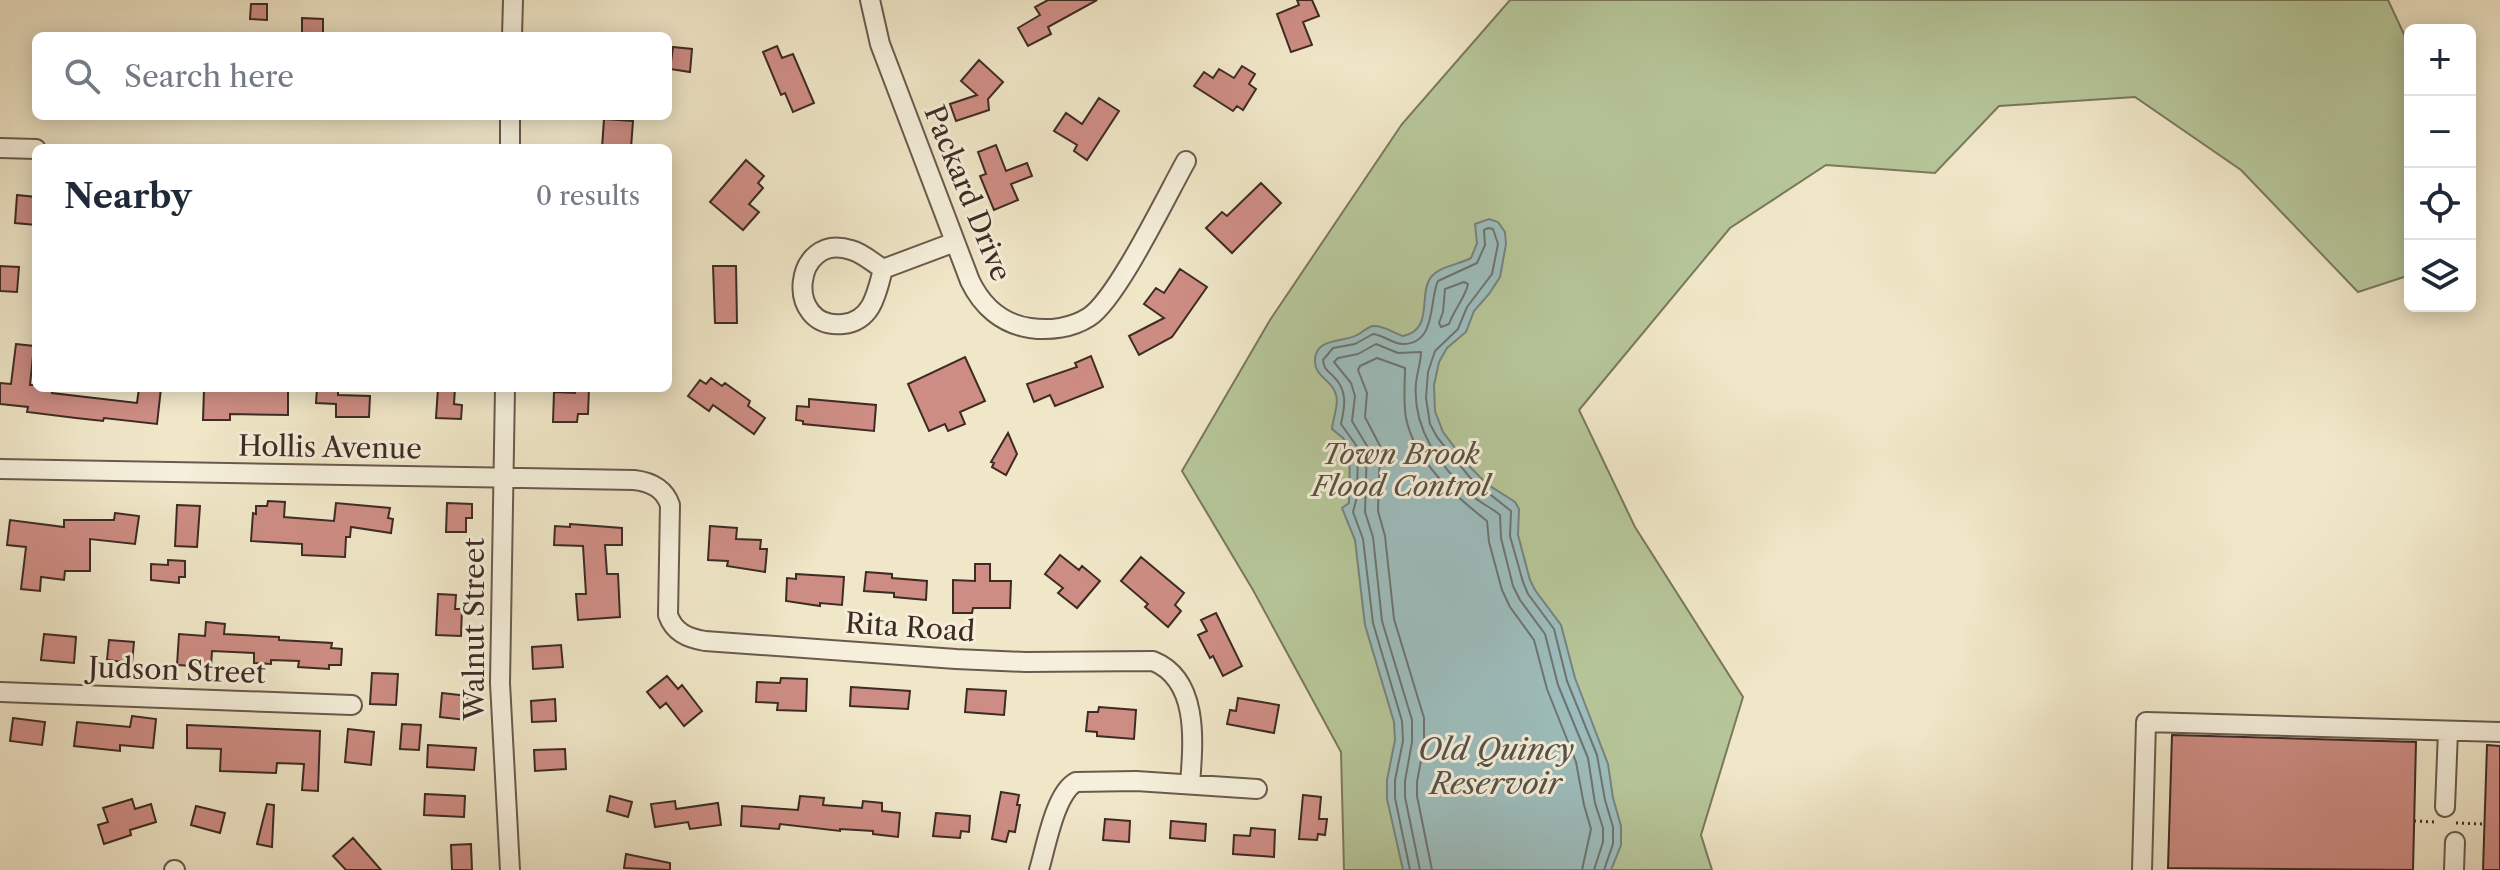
<!DOCTYPE html>
<meta charset="utf-8">
<style>
:root{--surface:#fff;--page:#f6f6f7;--text:#1f2937;--muted:#747a83;--line:#e0e1e3}
body{margin:0;font-family:"Libre Caslon Text",serif;background:var(--page);color:var(--text)}
.controls{position:absolute;right:24px;top:24px;display:grid;overflow:hidden;border-radius:12px;box-shadow:0 4px 20px #0003}
.controls button{width:72px;height:72px;display:grid;place-items:center;padding:0;border:0;border-bottom:2px solid var(--line);background:var(--surface);color:var(--text);font:40px sans-serif}
.list{margin:0;padding:0;list-style:none}
h2{display:flex;justify-content:space-between;align-items:center;height:104px;margin:0;padding:0 32px;font-size:34px}
h2 small{font-size:26px;font-weight:400;color:var(--muted)}
.icon{flex:none;width:44px;height:44px;fill:none;stroke:currentColor;stroke-width:2;stroke-linecap:round;stroke-linejoin:round}
.map{position:relative;flex:none;width:2500px;height:870px;overflow:hidden}
.search{position:absolute;background:var(--surface);box-shadow:0 4px 20px #0003;left:32px;top:32px;width:640px;height:88px;display:flex;align-items:center;gap:20px;box-sizing:border-box;padding:0 28px;border-radius:12px;color:var(--muted);font-size:30px}
.panel{position:absolute;background:var(--surface);box-shadow:0 4px 20px #0003;left:32px;top:144px;width:640px;height:248px;border-radius:12px}
.map>svg:first-child{display:block}
.green{fill:#b6c699;stroke:#7a785e;stroke-width:2}
.water{fill:#9dbebe;stroke:#778380;stroke-width:2}
.lines{fill:none;stroke-linecap:round;stroke-linejoin:round}
.shore{stroke:#6e7471;stroke-width:2}
.building{fill:#ce8d84;stroke:#3e2b24;stroke-width:2}
.minor-casing{stroke:#6a5a4d;stroke-width:22}
.path{stroke:#3e2b24;stroke-width:3;stroke-dasharray:2 4;stroke-linecap:butt}
.minor{stroke:#f5efdb;stroke-width:18}
.labels{text-anchor:middle;dominant-baseline:central;stroke-width:6;stroke-linejoin:round;paint-order:stroke}
.street-label{font-size:28px;fill:#3e2b24;stroke:#f5efdb}
.park-label{font-size:28px;font-style:italic;fill:#5c5241;stroke:#f5efdb}
.water-label{font-size:30px;font-style:italic;fill:#56504a;stroke:#f5efdb}
</style>
<div class="map">
<svg width="2500" height="870" viewBox="0 0 2500 870">
<rect width="100%" height="100%" fill="#f0e7c8"/>
<filter id="stains"><feTurbulence type="fractalNoise" baseFrequency=".0025" numOctaves="4"/><feColorMatrix values="0 0 0 0 .2 0 0 0 0 .09 0 0 0 0 .02 0 0 0 .5 -.17"/></filter>
<radialGradient id="worn" r=".72"><stop offset=".6" stop-color="#630" stop-opacity="0"/><stop offset="1" stop-color="#630" stop-opacity=".3"/></radialGradient>
<path class="green" d="M1510,0h878l22,47v228l-52,17 -117,-122 -106,-73 -136,9 -64,67 -109,-8 -96,63 -151,182 56,117 108,170 -42,138 11,35h-368l-3,-118 -88,-162 -71,-119 88,-151 132,-196z"/>
<path class="water" d="M1489,219l9,3 7,10 1,12 -6,33 -11,17 -15,17 -8,21 -19,16 -8,14 -5,23 1,26 8,21 25,33 19,19 28,18 4,7 -1,26 12,45 5,10 26,35 14,53 33,86 5,34 8,28v19l-10,25h-208l-16,-71v-19l8,-40 -1,-18 -29,-97 -10,-85 -13,-32 7,-5 1,-54 -7,-11 -11,-9c1,-12 8,-26 3,-37 -4,-12 -20,-16 -20,-30 -1,-25 28,-19 42,-27 6,-3 10,-8 16,-9 11,-1 20,7 30,10 31,-6 15,-42 28,-59 9,-11 27,-12 40,-19l6,-15 -2,-19z"/>
<g class="lines">
<path class="shore" d="M1464,282l4,2c-2,12 -14,26 -19,40l-8,3 -2,-4 4,-11 2,-23z
M1410,870l-15,-72v-18l8,-39 -1,-20 -29,-98 -10,-84 -10,-27 4,-15 1,-49 -17,-24c4,-18 7,-34 -8,-48 -6,-6 -9,-7 -10,-16l10,-12 22,-4 18,-10c11,1 19,10 30,10 34,0 26,-45 35,-63l39,-18 8,-18 -1,-15 4,-2 5,1 5,15 -6,30 -25,33 -9,22 -23,22 -7,21 -2,26 4,26 7,13 35,43 39,31 -1,25 13,46 5,12 26,35 13,52 30,74 8,45 8,27v17l-9,26
M1420,870l-15,-73v-16l7,-39v-22l-30,-99 -9,-84 -8,-25 2,-66 -15,-25 3,-25 -4,-13 -17,-21 4,-4 20,-4 18,-10 22,9 23,-1c0,10 -4,21 -5,31 -4,46 25,85 58,114 8,7 18,11 26,18l1,23 12,48 7,14 25,34 13,51 30,73 7,45 8,25v14l-9,28
M1432,870l-15,-74v-14l7,-38v-26l-30,-99 -9,-83 -7,-25 2,-65 -15,-29 2,-24 -9,-23 2,-4 17,-8 28,10c0,16 -2,33 1,50 9,44 48,77 81,103l2,21 13,48 8,17 24,33 13,49 29,73 8,43 7,24 -9,41"/>
</g>
<path class="building" d="M1048,0h49l-49,27 3,7 -23,12 -10,-18 22,-13 -5,-8z
M1297,0h15l7,16 -16,6 9,23 -21,7 -14,-38 22,-9z
M251,4h16v16l-17,-1z
M302,18l21,1v17h-21z
M777,46l5,12 11,-4 21,49 -21,9 -8,-19 -4,2 -18,-43z
M673,47l19,2 -2,23 -20,-3z
M979,60l24,22 -15,17 1,11 -33,11 -6,-17 27,-9 -16,-14z
M1242,66l13,8 -6,10 7,5 -13,21 -6,-4 -4,5 -39,-25 10,-14 9,6 6,-9 15,9z
M1099,98l20,13 -32,49 -13,-9 3,-6 -23,-14 12,-18 16,11z
M604,119l29,2 -2,27h-29z
M996,145l10,26 21,-8 5,13 -21,8 7,16 -24,10 -14,-34 6,-2 -8,-22z
M746,160l18,16 -6,7 5,5 -14,16 10,8 -16,18 -33,-28z
M1261,183l20,20 -49,50 -26,-25 16,-16 5,4z
M17,195l19,2v28l-21,-2z
M0,266l19,1 -2,25 -17,-1z
M713,266h23l1,57h-22z
M1180,269l27,18 -35,50 -33,18 -10,-19 35,-18 -20,-14 12,-16 8,5z
M16,344l18,2 -4,39h6v3h16v5l85,10 2,-15h22l-4,36 -53,-6 -1,3 -27,-3 -49,-6 1,-5 -28,-3v-21l11,1z
M1091,356l12,31 -48,19 -5,-11 -16,7 -7,-18 50,-17 -2,-4z
M965,357l20,44 -25,11 5,12 -17,7 -3,-7 -16,7 -21,-47z
M711,378l11,8 3,-3 25,18 -2,5 17,12 -11,16 -41,-29 -4,6 -21,-15 12,-16 6,4z
M216,388h72v27l-58,-1v6h-27l1,-30h12z
M317,388h21v7l32,1 -1,21h-33v-13l-20,-1z
M438,388h17l-1,16 8,1 -1,14 -25,-1z
M576,388h13l-1,26h-10l-1,8h-24l1,-30 21,1z
M809,399l67,6 -2,26 -71,-7v-3l-7,-1 1,-14 12,1z
M1008,433l9,21 -11,21 -14,-8 2,-4 -3,-1z
M268,501l17,1 -1,15 50,4 2,-18 54,5 -2,10 5,1 -2,14 -40,-6 -1,10h-4l-1,20 -43,-2v-11l-51,-3 2,-28 3,1v-8h11z
M447,503l25,1v14h-6v14h-20z
M177,505l23,1 -3,41 -22,-1z
M115,513l24,3 -4,28 -45,-5v32h-25l-1,9 -23,-3 -1,14 -19,-2 5,-42 -19,-2 3,-25 54,7v-7h50z
M570,524l52,4v17h-17l2,29h11l2,43 -42,3 -2,-26h10l-3,-48 -29,-1 1,-19 15,1z
M710,526l27,2 -1,11 25,1 -1,9h7l-2,23 -38,-6 1,-5 -20,-1z
M1060,555l19,15 3,-4 18,15 -23,27 -19,-15 5,-5 -18,-14z
M1141,557l43,36 -9,12 6,6 -13,16 -23,-20 3,-3 -27,-23z
M168,560l17,1v16h-6v6l-28,-3v-16l17,1z
M975,564h15v17h21l-1,27h-37l-1,5h-19v-33l22,1z
M866,572l26,2v4l35,3 -1,19 -32,-3v-4l-30,-2z
M796,574l48,3 -2,28 -22,-2v3l-34,-5 1,-23 9,1z
M438,594l18,1 -1,14h7l-1,27 -25,-1z
M1216,613l26,53 -19,10 -10,-20 -3,2 -12,-23 9,-4 -6,-11z
M206,622l19,2 -1,10 55,3v3l53,3 -1,5 11,1 -1,16h-12v4l-31,-2 1,-6 -28,-1v4l-17,-1v-10l-42,-2 -1,16 -34,-2 2,-31 26,2z
M44,634l32,3 -2,26 -33,-3z
M109,640l25,2 -2,21 -25,-3z
M561,645l2,22 -30,2 -1,-22z
M372,673l26,1 -2,31 -26,-1z
M667,676l11,13 4,-4 20,26 -18,15 -18,-23 -6,5 -13,-16z
M781,678l26,1 -1,32 -29,-1 1,-7 -22,-1 1,-20 23,1z
M851,687l59,4 -2,18 -58,-3z
M967,689l39,2 -2,24 -39,-3z
M442,693l26,3 -2,24 -26,-3z
M1238,698l41,7 -5,28 -47,-9 3,-14 6,1z
M555,699l1,22 -24,1 -1,-21z
M1099,707l37,3 -2,29 -37,-3v-4l-11,-1 2,-19h10z
M132,716l24,3 -3,29 -33,-3v6l-46,-5 3,-24 53,5z
M13,718l32,4 -3,23 -32,-4z
M402,724l19,1 -2,25 -19,-1z
M187,725l133,6 -2,60 -16,-1 2,-26 -27,-1 -1,10 -56,-2 1,-22 -34,-1z
M348,729l26,3 -3,33 -26,-3z
M2172,735l244,7 -3,128 -245,-2z
M428,745l48,3 -2,22 -47,-3z
M2487,745l13,1v124h-17z
M565,749l1,20 -31,2 -1,-21z
M1001,792l18,3 -2,10h3l-5,27 -6,-1 -3,11 -14,-3z
M425,794l40,2 -1,21 -40,-2z
M1303,795l18,2 -2,22h8l-2,16 -7,-1 -1,6 -18,-1z
M610,796l22,6 -4,15 -21,-6z
M800,796l24,2 -1,7 39,3 1,-7 19,2v8l18,2 -2,24 -25,-3v-3l-33,-2v2l-60,-7 -1,5 -38,-3 1,-20 56,4z
M132,799l3,10 16,-5 5,18 -26,8 1,5 -27,9 -6,-19 10,-3 -5,-14z
M675,801l1,8 42,-6 3,22 -31,4 -2,-7 -33,5 -4,-23z
M267,804l7,1 -2,42 -15,-3z
M196,806l29,7 -5,20 -29,-8z
M936,813l34,3 -1,16 -8,-1 -1,7 -27,-2z
M1105,819l25,2 -1,21 -26,-2z
M1171,821l35,3 -1,17 -35,-3z
M1251,828l24,2 -1,27 -41,-3 1,-19 16,1z
M353,838l28,32h-35l-13,-14z
M471,844l1,26h-20l-1,-25z
M626,854l44,9v7l-46,-2z"/>
<g class="lines">
<g class="minor-casing">
<path id="minor" d="M870,0l10,44 90,237c12,25 32,43 60,47 20,3 42,0 59,-11 28,-18 78,-122 97,-156
M512,36l1,-36
M0,148l36,1
M510,148v-32
M883,269c-6,24 -11,52 -40,55 -60,6 -50,-93 8,-74 12,3 22,13 32,19l72,-27
M505,388l-5,295 10,187
M0,469l634,11c17,2 30,8 36,25l-2,110c6,17 19,23 37,26l251,18 69,3 128,-1c47,19 40,83 37,123
M0,692l352,13
M2445,807l3,-76
M174,870h1
M1039,870c7,-23 16,-77 37,-88l60,-1 121,8
M2142,870l4,-148 354,10
M2454,870l1,-28"/>
</g>
<path class="path" d="M2414,821l22,1
M2456,823l28,1"/>
<use href="#minor" class="minor"/>
</g>
<g class="labels">
<g class="street-label">
<text transform="translate(968 193) rotate(68)">Packard Drive</text>
<text transform="translate(330 447) rotate(1)">Hollis Avenue</text>
<text transform="translate(910 627) rotate(4)">Rita Road</text>
<text transform="translate(474 629) rotate(-90)">Walnut Street</text>
<text transform="translate(177 670) rotate(2)">Judson Street</text>
</g>
<g class="park-label">
<text x="1401" y="454">Town Brook<tspan x="1401" dy="32">Flood Control</tspan></text>
</g>
<g class="water-label">
<text x="1496" y="749">Old Quincy<tspan x="1496" dy="34">Reservoir</tspan></text>
</g>
</g>
<rect width="100%" height="100%" filter="url(#stains)"/>
<rect width="100%" height="100%" fill="url(#worn)"/>
</svg>
<div class="controls">
<button>+</button>
<button>−</button>
<button><svg class="icon" aria-label="locate" viewBox="0 0 24 24"><circle cx="12" cy="12" r="6"/><path d="M12 2v4M12 18v4M2 12h4M18 12h4"/></svg></button>
<button><svg class="icon" aria-label="layers" viewBox="0 0 24 24"><path d="M12 4l9 5-9 5-9-5zM3 14l9 5 9-5"/></svg></button>
</div>
<div class="search"><svg class="icon" aria-label="search" viewBox="0 0 24 24"><circle cx="10" cy="10" r="6"/><path d="M15 15l6 6"/></svg>Search here</div>
<section class="panel">
<h2>Nearby<small>0 results</small></h2>
<ul class="list">
</ul>
</section>
</div>
